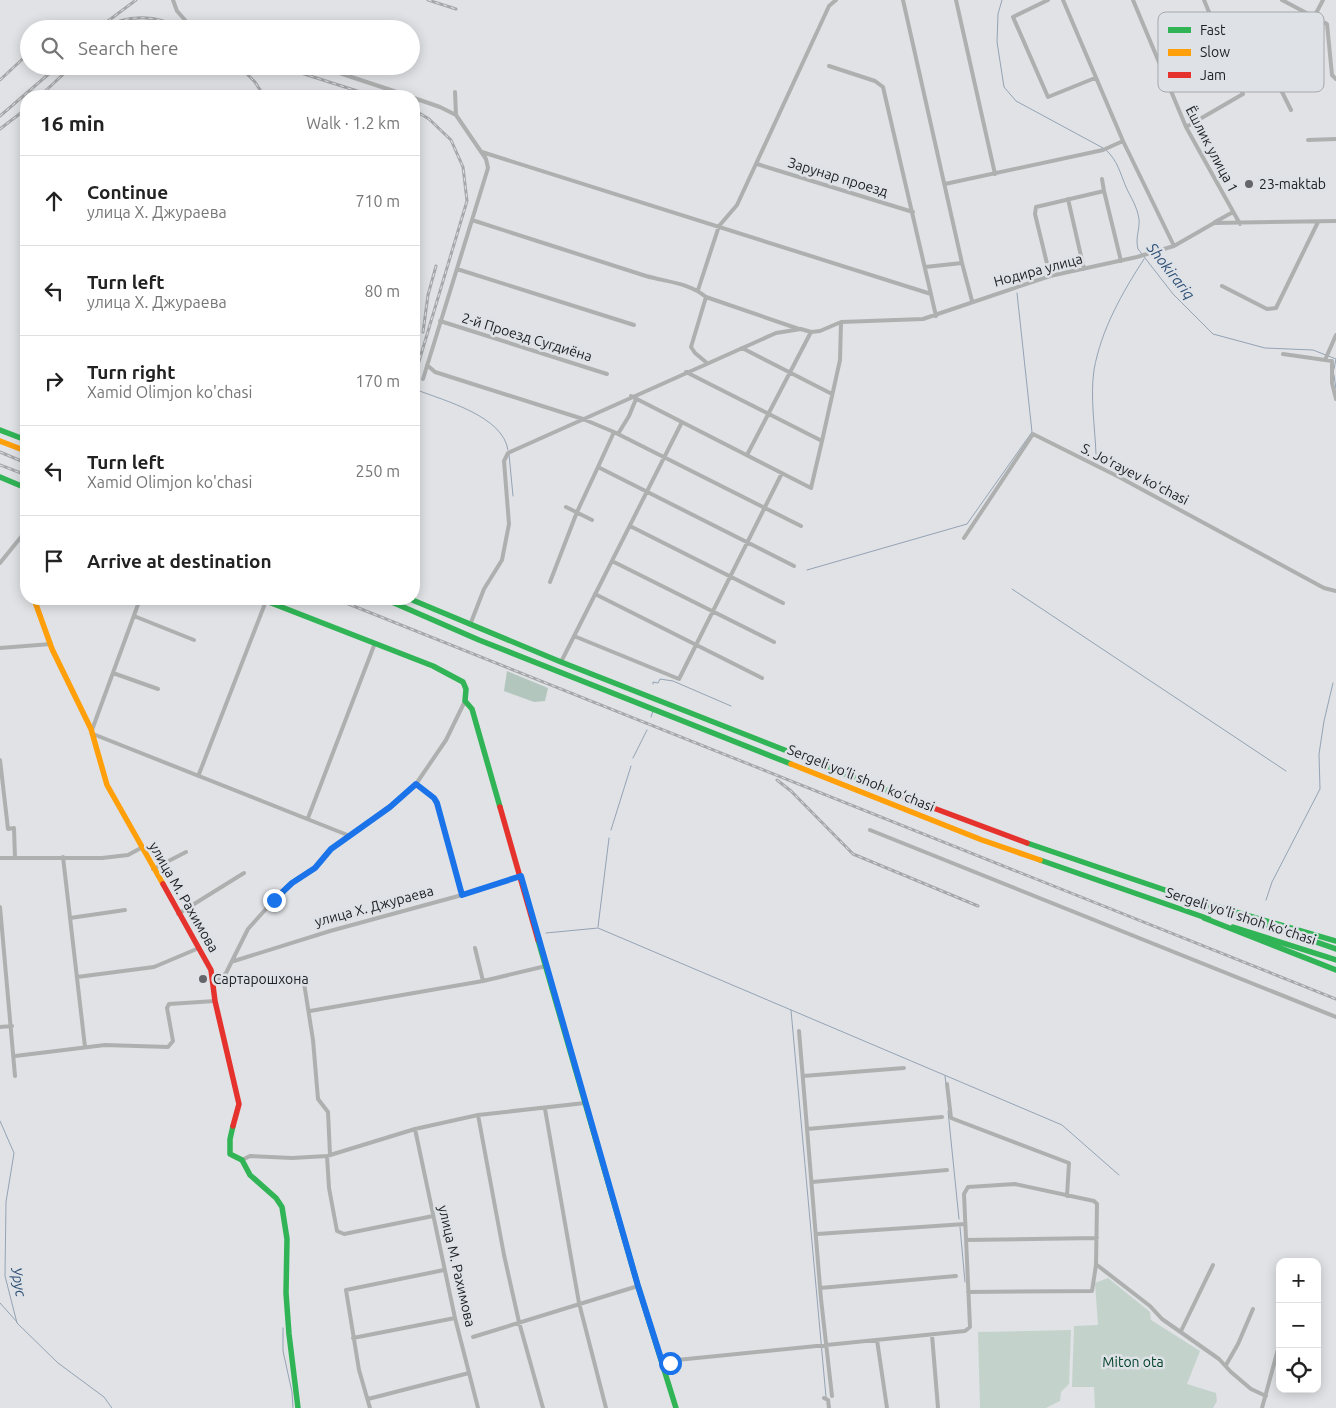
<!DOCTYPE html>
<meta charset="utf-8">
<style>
:root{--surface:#fff;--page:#f2f2f2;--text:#222;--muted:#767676;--line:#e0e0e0}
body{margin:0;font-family:Ubuntu,sans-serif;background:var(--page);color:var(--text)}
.controls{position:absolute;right:15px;bottom:15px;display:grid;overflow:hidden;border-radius:10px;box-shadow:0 2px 12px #0003}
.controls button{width:45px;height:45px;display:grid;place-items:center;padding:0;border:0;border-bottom:1px solid var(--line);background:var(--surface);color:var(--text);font:25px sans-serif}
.stop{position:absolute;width:15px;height:15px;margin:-11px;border:4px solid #1a73e8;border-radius:50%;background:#fff}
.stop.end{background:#1a73e8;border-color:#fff;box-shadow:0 1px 5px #0008}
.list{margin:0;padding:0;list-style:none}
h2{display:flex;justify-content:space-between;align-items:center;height:65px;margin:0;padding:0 20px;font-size:21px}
h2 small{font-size:16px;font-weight:400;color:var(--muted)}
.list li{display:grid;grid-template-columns:32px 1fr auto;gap:15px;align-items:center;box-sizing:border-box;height:90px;padding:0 20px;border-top:1px solid var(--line)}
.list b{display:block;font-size:19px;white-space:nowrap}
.list p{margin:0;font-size:16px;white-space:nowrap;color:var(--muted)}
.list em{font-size:16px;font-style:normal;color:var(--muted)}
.icon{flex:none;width:28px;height:28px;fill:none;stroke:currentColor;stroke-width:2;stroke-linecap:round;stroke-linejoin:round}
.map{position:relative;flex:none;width:1336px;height:1408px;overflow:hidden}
.search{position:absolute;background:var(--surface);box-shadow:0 2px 12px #0003;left:20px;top:20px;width:400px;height:55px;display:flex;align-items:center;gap:12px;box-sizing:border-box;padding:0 18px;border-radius:28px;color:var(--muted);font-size:19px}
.panel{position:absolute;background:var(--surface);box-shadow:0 2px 12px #0003;left:20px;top:90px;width:400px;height:515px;border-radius:20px}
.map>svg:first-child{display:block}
.green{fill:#c4d2cc}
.forest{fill:#b3c6bd}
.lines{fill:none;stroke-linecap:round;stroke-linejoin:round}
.stream{stroke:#94a3b5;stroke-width:1}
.street{stroke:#aeb0b0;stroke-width:4}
.fast{stroke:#30b455;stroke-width:5.5}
.slow{stroke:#ff9f0a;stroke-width:5.5}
.jam{stroke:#e5322d;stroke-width:5.5}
.rail-casing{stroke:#a6a7a9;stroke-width:3}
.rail{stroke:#dee2e7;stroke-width:1;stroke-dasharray:4;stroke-linecap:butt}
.route{stroke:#1a73e8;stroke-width:6}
.poi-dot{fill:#646568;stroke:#dee2e7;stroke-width:2}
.labels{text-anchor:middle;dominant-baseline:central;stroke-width:5;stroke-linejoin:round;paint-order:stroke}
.street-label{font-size:14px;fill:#212224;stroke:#dee2e7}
.poi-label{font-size:14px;fill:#212224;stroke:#dee2e7;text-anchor:start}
.park-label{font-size:14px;fill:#04432a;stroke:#dee2e7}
.water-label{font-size:15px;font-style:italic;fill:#2e4f74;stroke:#dee2e7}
.key{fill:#dee2e7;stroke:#a5a8ac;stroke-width:1}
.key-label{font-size:14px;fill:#212224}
</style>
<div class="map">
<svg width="1336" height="1408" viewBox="0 0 1336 1408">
<rect width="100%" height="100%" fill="#e0e2e5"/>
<path class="green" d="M1108,1278l42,34 1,8 49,31 -13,33 29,9 1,8 -4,7h-118l-1,-21h-22l2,-61 24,-1 -3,-42z
M1071,1330l-2,54 -8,8 -1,9 -14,7h-66l-2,-76z"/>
<path class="forest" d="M507,671l41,17 -3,13 -11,1 -30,-11z"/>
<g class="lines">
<path class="stream" d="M1002,0l-4,14 -1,28 7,45 12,14 87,47
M1106,150c12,11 14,23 20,37 5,11 11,19 13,32 1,10 -4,19 -1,30l35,45 40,40 52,14 48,2 23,9 -2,10
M1334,375l2,14
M417,390c28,11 86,26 91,60
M509,454l4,42
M1096,454c-1,-27 -6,-57 -2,-84 7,-40 28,-77 50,-111
M807,570l160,-46 65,-92 -15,-139
M1012,589l274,182
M653,684v-2l5,1 2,-4 13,2 58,25
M651,717l2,-6
M633,758l14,-28
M611,830l20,-64
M1266,900l6,-18 48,-93 -1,-35 5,-33 9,-38
M598,927l11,-89
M546,933l52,-5 464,197 57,50
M791,1010l35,387
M945,1076l1,8
M948,1111l11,108
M0,1121l14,32 -8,49 -1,74 12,47 41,40 46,34 8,11
M960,1227l5,55
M0,1303l17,19
M283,1328v23l9,41 1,16"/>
<path class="street" d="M173,0l4,11 16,18
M903,0l59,263 10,38
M956,0l39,174
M1048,0l-35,17 35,80 47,-19
M1063,0l60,141 51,105
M1133,0l53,127 54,97
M1282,0l32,17 9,-17
M1314,17l13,7 5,51 4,4
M318,66l91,30
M829,66l46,15 8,6 53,229
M1235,72l29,-11 3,1 24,48
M414,98l26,9 16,8
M1186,127l57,-33 -39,-94
M1308,140l28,-1
M482,152l449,142
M757,164l156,48
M1102,179l2,12
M945,184l158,-34 20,-9
M1068,199l16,70
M472,220c58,19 116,37 174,56 21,6 44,7 60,21l93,32
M1215,222l18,-10
M925,267l37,-4
M457,269l177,56
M1050,276l-15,-62 1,-7 68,-16 17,70
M1222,286l45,23 9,-1 42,-86
M698,290l21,-64 18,-21 92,-199 7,-6
M706,297l-15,50 4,6 12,10
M440,321l167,53
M742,348l90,46
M1283,354l49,7v22l4,16
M1325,360l11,-25
M427,365l8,7 148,47 31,13 187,94
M686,372l136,69 18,-81 1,-38
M423,379l65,-211 -2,-9 -30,-44 -1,-23
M631,396l180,92 11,-47
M618,434l11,-18 7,-17
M747,455l64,-123
M598,467l16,-35
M566,507l26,13
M630,526l153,77
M964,538l69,-104 86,43 205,111 12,3
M612,561l162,81
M0,563l21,-26 5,-2
M550,582l27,-70 21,-45 196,99
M595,594l167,84
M134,616l60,24
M470,625l14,-36 18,-29 7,-36 -5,-63 4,-8 11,-5 257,-115 25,-4 10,3 9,-1 21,-9 82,-3 127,-43 87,-19 37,-11 40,-23 122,-2
M574,636l105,43 103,-206
M0,648l51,-4
M561,662l121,-240
M113,673l45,16
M92,730l48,-131
M93,734l257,102
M0,760l8,69 6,-1 1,30
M199,774l67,-173
M416,784l18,14 3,5 25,92
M308,818l67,-175
M870,830l466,187
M63,857l22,190
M0,858h102l26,-3 13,-7
M153,869l33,-17
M0,907l15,169
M178,914l66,-41
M70,918l55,-8
M475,948l8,33
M234,961l96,-30 132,-36 59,-19
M77,977l77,-10 45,-19
M304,983l9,57 5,59 10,13 2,43
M214,984l12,-11 22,-44 26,-29 18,-17 23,-15 16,-19 59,-42 26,-23 30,-44 19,-39
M310,1011l173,-30 63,-15
M0,1027l12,-1
M799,1031l22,268 11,97
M15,1056l90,-11 63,2 5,-6 -6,-33 2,-4 46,-3
M803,1076l101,-8
M947,1084l4,34 118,45 -2,33
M545,1109l34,194 27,105
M478,1115l26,140 15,67 24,86
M415,1129l40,189 23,90
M807,1129l135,-12
M327,1156l2,32 8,43 7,3 89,-18
M242,1160l8,-4 42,2 35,-2 88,-27 63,-14 107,-12
M812,1182l135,-12
M817,1234l148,-10
M966,1240l131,-2
M1097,1265l53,41 12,13 57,40 12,13 20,17 15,7
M820,1288l136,-12
M1181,1331l32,-66
M932,1335l6,73
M473,1337l165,-51
M353,1338l102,-20
M877,1340l10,68
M1226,1365l12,-21 15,-35
M664,1368l13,-8 288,-29 5,-4 -6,-133 4,-7 47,-3 79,17 3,3 -1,61 -4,26 -124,1
M824,1398l4,2 1,8
M368,1399l101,-26
M370,1408l-11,-38 -13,-80 98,-20
M1262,1408l18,-66"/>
<path class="fast" d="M0,430l26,10
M0,477l26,11
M261,599l172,67 30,16 3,7 -1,12 7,8 28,98
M385,599l94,41 312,124
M410,599l151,63 343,135
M1027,843l185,63
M1040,860l169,59
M1208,904l128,37
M1204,918l132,52
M1259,922l77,27
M1233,927l103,33
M538,940l100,346 38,122
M233,1126l-3,13v15l12,6 8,15 26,23 6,9 5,32 -1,54 3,41 9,74"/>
<path class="slow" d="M0,441l26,10
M34,599l18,50 39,80 16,56 56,99
M791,764l191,76 58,20"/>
<path class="jam" d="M904,797l123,46
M500,807l38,133
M163,884l48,86 4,31 24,103 -6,22"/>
<g class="rail-casing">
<path id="rail" d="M428,0l28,9
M108,21l28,-21
M103,29c24,-16 55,-14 79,0
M239,66l16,16 9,14
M279,66l94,30
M0,80l29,-27
M40,96l32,-30
M414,110l15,9 22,21 12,27 4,34 -53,177
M0,116l58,-50
M0,129l26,-20
M423,332l5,-37 8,-29
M0,452l26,11
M0,465l26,10
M336,599l1000,400
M777,780l14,11 62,63 125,52"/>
</g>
<use href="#rail" class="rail"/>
</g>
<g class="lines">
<path class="route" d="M274,900l18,-17 23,-15 16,-19 59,-42 26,-23 18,14 3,5 25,92 59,-19 117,410 26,82 6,-5"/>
</g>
<g class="poi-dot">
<circle cx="1249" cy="184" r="5"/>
<circle cx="203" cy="979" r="5"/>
</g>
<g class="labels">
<g class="street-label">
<text transform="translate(1212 149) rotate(62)">Ёшлик улица 1</text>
<text transform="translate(838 177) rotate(17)">Зарунар проезд</text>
<text transform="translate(1038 270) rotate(-15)">Нодира улица</text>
<text transform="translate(527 337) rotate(17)">2-й Проезд Сугдиёна</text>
<text transform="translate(1135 474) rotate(27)">S. Joʻrayev koʻchasi</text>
<text transform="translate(861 778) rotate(22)">Sergeli yo‘li shoh ko‘chasi</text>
<text transform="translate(184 897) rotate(60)">улица М. Рахимова</text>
<text transform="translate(374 906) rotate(-15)">улица Х. Джураева</text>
<text transform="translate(1241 916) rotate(18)">Sergeli yo‘li shoh ko‘chasi</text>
<text transform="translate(457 1266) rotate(77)">улица М. Рахимова</text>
</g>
<g class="poi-label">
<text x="1259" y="184">23-maktab</text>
<text x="213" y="979">Сартарошхона</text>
</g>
<g class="park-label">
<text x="1133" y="1362">Miton ota</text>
</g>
<g class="water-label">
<text transform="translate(1171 271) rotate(52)">Shokirariq</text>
<text transform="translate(19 1282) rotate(80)">Урус</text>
</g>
</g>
<rect x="1158" y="12" width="166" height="80" rx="8" class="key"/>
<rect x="1168" y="27" width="23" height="6" fill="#30b455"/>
<rect x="1168" y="49" width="23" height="7" fill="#ff9f0a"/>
<rect x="1168" y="72" width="23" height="6" fill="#e5322d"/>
<g class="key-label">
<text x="1200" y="35">Fast</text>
<text x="1200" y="57">Slow</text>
<text x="1200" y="80">Jam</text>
</g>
</svg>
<div class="controls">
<button>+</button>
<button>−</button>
<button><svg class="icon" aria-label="locate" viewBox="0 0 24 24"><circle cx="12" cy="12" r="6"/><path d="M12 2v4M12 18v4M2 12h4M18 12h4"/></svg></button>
</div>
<div class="stop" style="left:670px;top:1363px"></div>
<div class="stop end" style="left:274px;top:900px"></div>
<div class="search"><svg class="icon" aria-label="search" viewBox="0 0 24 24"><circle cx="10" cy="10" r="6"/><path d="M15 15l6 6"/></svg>Search here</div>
<section class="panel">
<h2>16 min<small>Walk · 1.2 km</small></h2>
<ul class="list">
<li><svg class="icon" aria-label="ahead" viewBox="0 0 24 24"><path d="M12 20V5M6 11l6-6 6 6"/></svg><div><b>Continue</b><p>улица Х. Джураева</p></div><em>710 m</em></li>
<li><svg class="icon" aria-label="left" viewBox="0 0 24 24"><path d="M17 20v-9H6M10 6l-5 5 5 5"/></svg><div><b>Turn left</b><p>улица Х. Джураева</p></div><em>80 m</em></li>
<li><svg class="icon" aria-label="right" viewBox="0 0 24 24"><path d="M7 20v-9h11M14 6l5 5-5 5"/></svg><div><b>Turn right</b><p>Xamid Olimjon ko'chasi</p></div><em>170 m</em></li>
<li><svg class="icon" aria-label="left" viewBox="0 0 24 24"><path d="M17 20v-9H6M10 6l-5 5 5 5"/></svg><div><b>Turn left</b><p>Xamid Olimjon ko'chasi</p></div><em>250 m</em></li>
<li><svg class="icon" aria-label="arrive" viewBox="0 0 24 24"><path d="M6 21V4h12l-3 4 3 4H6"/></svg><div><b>Arrive at destination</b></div></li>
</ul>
</section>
</div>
